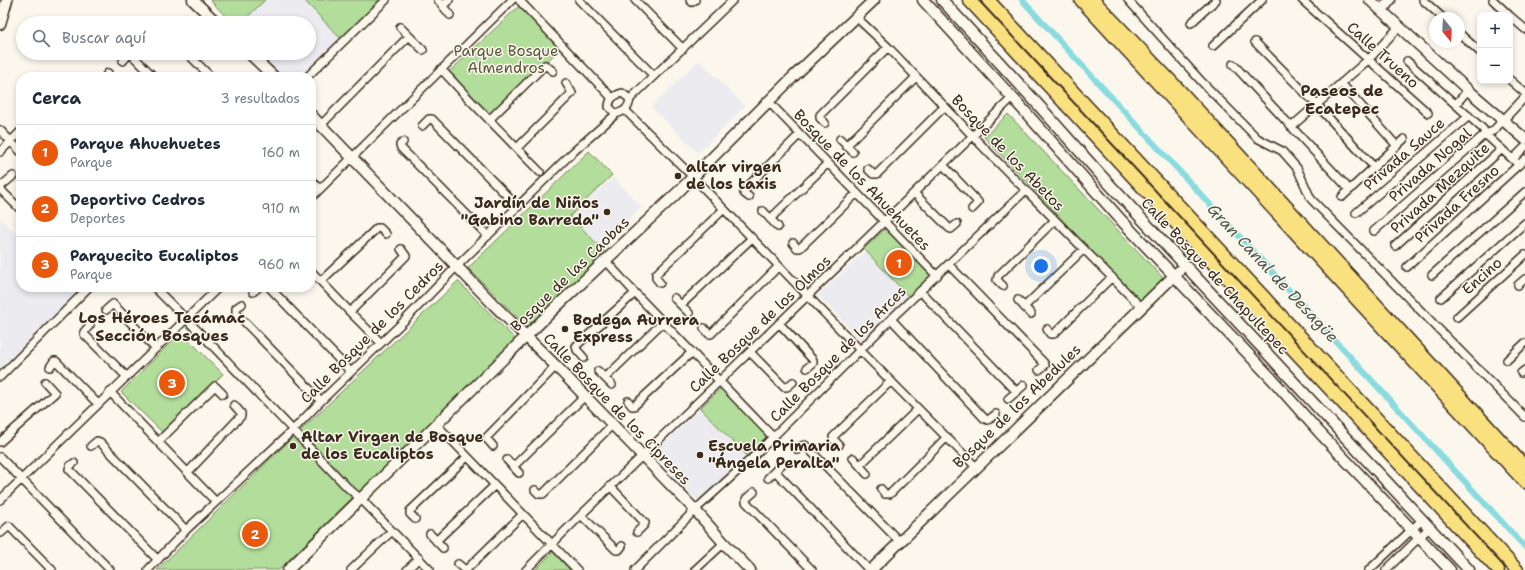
<!DOCTYPE html>
<html lang="es">
<meta charset="utf-8">
<style>
:root{--surface:#fff;--page:#f2f2f3;--text:#1f2937;--muted:#747a83;--line:#e0e1e3;--accent:#ea580c}
body{margin:0;font-family:"Shantell Sans",sans-serif;background:var(--page);color:var(--text)}
.controls{position:absolute;right:12px;top:12px;display:grid;overflow:hidden;border-radius:8px;box-shadow:0 2px 6px #0003}
.controls button{width:36px;height:36px;display:grid;place-items:center;padding:0;border:0;border-bottom:1px solid var(--line);background:var(--surface);color:var(--text);font:20px sans-serif}
.compass{position:absolute;left:1429px;top:12px;width:36px;height:36px;border-radius:50%;background:var(--surface);box-shadow:0 2px 6px #0003;rotate:162deg}
.you{position:absolute;left:1041px;top:266px;width:14px;height:14px;margin:-10px;border:3px solid #fff;border-radius:50%;background:#1a73e8;box-shadow:0 0 0 6px #1a73e833}
.badge{display:grid;place-items:center;width:26px;height:26px;border-radius:50%;background:var(--accent);color:#fff;font-size:13px;font-weight:700}
.pin{position:absolute;translate:-50% -50%;border:2px solid #fff;box-shadow:0 1px 4px #0006}
.list{margin:0;padding:0;list-style:none}
h2{display:flex;justify-content:space-between;align-items:center;height:52px;margin:0;padding:0 16px;font-size:17px}
h2 small{font-size:13px;font-weight:400;color:var(--muted)}
.list li{display:grid;grid-template-columns:26px 1fr auto;gap:12px;align-items:center;box-sizing:border-box;height:56px;padding:0 16px;border-top:1px solid var(--line)}
.list b{display:block;font-size:15px;white-space:nowrap}
.list p{margin:0;font-size:13px;white-space:nowrap;color:var(--muted)}
.list em{font-size:13px;font-style:normal;color:var(--muted)}
.icon{flex:none;width:22px;height:22px;fill:none;stroke:currentColor;stroke-width:2;stroke-linecap:round;stroke-linejoin:round}
.map{position:relative;flex:none;width:1525px;height:570px;overflow:hidden}
.search{position:absolute;background:var(--surface);box-shadow:0 2px 6px #0003;left:16px;top:16px;width:300px;height:44px;display:flex;align-items:center;gap:10px;box-sizing:border-box;padding:0 14px;border-radius:22px;color:var(--muted);font-size:15px}
.panel{position:absolute;background:var(--surface);box-shadow:0 2px 6px #0003;left:16px;top:72px;width:300px;height:220px;border-radius:16px}
.map>svg:first-child{display:block}
.built{fill:#ececf0}
.green{fill:#b2dd9a;stroke:#76845c}
.lines{fill:none;stroke-linecap:round;stroke-linejoin:round}
.canal{stroke:#89dbe0;stroke-width:6}
.street-casing{stroke:#3b2a1e;stroke-width:10}
.secondary-casing{stroke:#3b2a1e;stroke-width:13}
.highway-casing{stroke:#3b2a1e;stroke-width:15}
.street{stroke:#fbf7ec;stroke-width:7}
.secondary{stroke:#fbf7ec;stroke-width:10}
.highway{stroke:#fae180;stroke-width:12}
.poi-dot{fill:#3b2a1e;stroke:#fbf7ec;stroke-width:1.5}
.labels{text-anchor:middle;dominant-baseline:central;stroke-width:3;stroke-linejoin:round;paint-order:stroke}
.park-label{font-size:15px;fill:#59573d;stroke:#fbf7ec}
.street-label{font-size:15px;fill:#3b2a1e;stroke:#fbf7ec}
.poi-label{font-size:15px;font-weight:bold;fill:#3b2a1e;stroke:#fbf7ec;text-anchor:start}
.neighbourhood-label{font-size:16px;font-weight:bold;fill:#3b2a1e;stroke:#fbf7ec}
.water-label{font-size:16px;font-style:italic;fill:#4e564e;stroke:#fbf7ec}
</style>
<div class="map">
<svg width="1525" height="570" viewBox="0 0 1525 570">
<rect width="100%" height="100%" fill="#fbf7ec"/>
<filter id="ink" filterUnits="userSpaceOnUse"><feTurbulence type="fractalNoise" baseFrequency=".025" numOctaves="2"/><feDisplacementMap in="SourceGraphic" scale="8" xChannelSelector="R" yChannelSelector="G"/><feConvolveMatrix kernelMatrix="1 2 1 2 8 2 1 2 1" color-interpolation-filters="sRGB"/></filter>
<g filter="url(#ink)">
<path class="built" d="M265,0h39l37,39 -41,38h-17l-23,-24h49v-30h-68z
M699,60l46,46 -47,47 -47,-46z
M613,177l29,30 -41,40 -30,-31z
M0,218l21,21v48h46l10,11 -77,72z
M865,251l44,46 -47,45 -44,-47z
M700,408l47,48 -48,46 -46,-47z"/>
<path class="green" d="M210,0h55l-24,23h-9z
M304,0h76l-39,39z
M520,5l41,43 -70,67 -42,-43z
M1008,114l157,166 -24,23 -157,-166z
M589,151l23,24 -42,41 36,37 -78,75 -60,-60z
M886,228l46,48 -23,21 -45,-48z
M458,281l58,59 -158,153 -59,-61z
M181,332l42,42 -59,60 -43,-42z
M721,388l47,47 -21,21 -47,-48z
M294,436l59,61 -74,73h-122z
M553,552l17,18h-35z"/>
<g class="lines">
<path class="canal" d="M1022,0l503,547"/>
<g class="street-casing">
<path id="street" d="M438,0l12,15
M519,0l93,98
M579,0l75,76
M635,0l48,49
M690,0l2,2 3,-2
M1128,0l73,81 56,57 25,13 15,17 14,31 214,218
M1302,0l126,113
M1423,0l20,18
M1493,0l16,15
M443,6l6,-6
M1510,16l15,13
M856,17l32,30 100,105 153,155
M1191,23l25,-23
M400,27l23,23
M1459,33l21,19
M1255,42l62,63 57,62
M1213,46l49,-46
M130,53l24,24
M187,53l24,24
M123,61l7,-8
M1407,61l76,68 2,5 34,31
M1233,64l117,126
M441,69l28,30 71,73
M105,77l3,-4
M307,77l79,-77
M1510,80l15,13
M1341,83l56,63
M622,93l8,6c-1,9 -5,12 -14,15l-7,-7c0,-9 6,-12 13,-14z
M630,99l103,-99
M768,101l169,175
M1456,104l12,-14
M625,110l68,67 167,173 116,117
M489,120l56,-55 8,6
M825,123l-5,-5v-3l68,-68
M320,126l89,-90
M422,126l7,-7h3l86,88
M1291,127l78,-68 30,-32
M0,130l21,22
M840,139l13,13
M403,142l-3,3 1,3 87,88
M846,146l70,-69
M517,148l55,-55 -6,-10
M0,152l21,-21
M1513,159l12,-12
M943,165l35,37 -1,2 -5,5
M868,169l5,5h4l67,-67
M311,180l9,9
M0,187l13,-11
M0,189l21,21
M914,193l35,35 2,1 6,-5
M749,197l-5,-4 1,-4 55,-55
M1342,197l62,-58
M311,198l201,-198
M763,211l15,16
M1356,213l113,-97
M770,219l58,-56
M1374,231l111,-97 8,-3 32,-34
M793,243l4,5h3l57,-55
M1395,246l107,-97
M606,261l29,32 138,144
M949,265l95,98 1,2 -6,5
M1407,267l118,-108
M311,271l39,41 31,31
M1432,275l93,-83
M321,281l56,-53h3l6,6
M660,283l-4,-5v-4l68,-65
M1518,285l7,-6
M1003,286l-6,-6 1,-4 57,-56
M154,287l54,54 140,147 13,11 69,71
M269,287l82,85
M920,291l97,101
M253,292l6,-5
M674,298l15,15
M1441,298l84,-75
M1018,300l13,14
M242,304l-6,4v5l85,88
M681,305l71,-67
M1024,307l60,-58
M106,310l7,-6 42,44
M350,312l56,-56 -5,-7
M1457,317l68,-62
M891,319l94,100 3,1 8,-6
M779,323l34,37v3l-6,5
M90,325l-6,7v2l42,42
M704,328l5,6h2l68,-68
M1047,329l3,5h4l58,-57
M750,352l34,35h3l6,-5
M584,358l-7,-8 -1,-4 59,-53
M1507,360l18,-17
M50,367l4,-6h2l42,43
M598,371l14,14
M1521,373l4,-3
M0,377l89,-90
M605,378l58,-56
M110,392l106,110
M1008,399l16,-14
M628,401l4,5h2l58,-54
M436,424l141,146
M0,442l55,-49 -10,-11
M158,442l57,-56 8,8
M839,445l-5,-5 -1,-3 58,-56
M91,446l6,-5 3,1 86,88
M493,446l-6,-7v-2l69,-71
M798,450l3,-4 4,-1 95,97
M0,457l110,113
M853,458l14,16
M507,460l12,13
M74,463l-4,3 -1,3 89,91
M860,465l58,-56
M513,467l72,-71
M775,471l94,99
M188,472l53,-56v-3l-7,-8
M768,478l14,-14
M610,486l35,37 -1,2 -7,7
M881,489l4,5h5l57,-57
M535,490l4,4h4l69,-69
M754,492l-8,7v3l66,68
M0,500l219,-213
M581,515l35,35h3l3,-4
M415,519l-5,-5v-3l57,-54
M1,533l8,-7 2,2 41,42
M430,534l13,14
M436,541l59,-56
M458,564l7,6
M148,570l38,-40 107,-100 30,-31 81,-78 53,-55 115,-113 44,-39
M351,570l41,-39
M407,570l12,-12
M466,570l57,-56
M526,570l55,-55 432,-418
M635,570l60,-60 57,-52 139,-139 135,-129
M695,570l29,-27
M1369,570l54,-51
M1386,570l44,-43"/>
</g>
<g class="secondary-casing">
<path id="secondary" d="M193,0l24,23
M923,0l97,106 102,115 150,158 47,53 131,138
M942,0l91,99 66,74 370,397
M1370,0l98,90 57,49
M1382,10l8,-10
M0,24l7,-24
M249,53l25,24
M311,115l183,190 62,61 139,144 29,33 26,27
M288,570l266,-261 122,-115 116,-116 82,-78
M871,570l308,-299"/>
</g>
<g class="highway-casing">
<path id="highway" d="M969,0l529,570
M988,0l529,570
M1081,0l444,482
M1093,0l87,91 345,376"/>
</g>
<use href="#street" class="street"/>
<use href="#secondary" class="secondary"/>
<use href="#highway" class="highway"/>
</g>
</g>
<g class="poi-dot">
<circle cx="678" cy="176" r="4"/>
<circle cx="607" cy="212" r="4"/>
<circle cx="565" cy="329" r="4"/>
<circle cx="293" cy="446" r="4"/>
<circle cx="700" cy="455" r="4"/>
</g>
<g class="labels">
<g class="park-label">
<text x="506" y="51">Parque Bosque<tspan x="506" dy="17">Almendros</tspan></text>
</g>
<g class="street-label">
<text transform="translate(1383 55) rotate(42)">Calle Trueno</text>
<text transform="translate(1008 153) rotate(46)">Bosque de los Abetos</text>
<text transform="translate(1404 154) rotate(-41)">Privada Sauce</text>
<text transform="translate(1430 165) rotate(-41)">Privada Nogal</text>
<text transform="translate(862 180) rotate(46)">Bosque de los Ahuehuetes</text>
<text transform="translate(1440 188) rotate(-42)">Privada Mezquite</text>
<text transform="translate(1457 204) rotate(-42)">Privada Fresno</text>
<text transform="translate(570 274) rotate(-44)">Bosque de las Caobas</text>
<text transform="translate(1215 276) rotate(47)">Calle Bosque de Chapultepec</text>
<text transform="translate(1482 276) rotate(-42)">Encino</text>
<text transform="translate(760 324) rotate(-44)">Calle Bosque de los Olmos</text>
<text transform="translate(372 332) rotate(-45)">Calle Bosque de los Cedros</text>
<text transform="translate(838 354) rotate(-45)">Calle Bosque de los Arces</text>
<text transform="translate(1017 406) rotate(-44)">Bosque de los Abedules</text>
<text transform="translate(617 409) rotate(46)">Calle Bosque de los Cipreses</text>
</g>
<g class="poi-label">
<text x="686" y="167">altar virgen<tspan x="686" dy="17">de los taxis</tspan></text>
<text x="599" y="203" text-anchor="end">Jardín de Niños<tspan x="599" dy="17">"Gabino Barreda"</tspan></text>
<text x="573" y="320">Bodega Aurrera<tspan x="573" dy="17">Express</tspan></text>
<text x="301" y="437">Altar Virgen de Bosque<tspan x="301" dy="17">de los Eucaliptos</tspan></text>
<text x="708" y="446">Escuela Primaria<tspan x="708" dy="17">"Ángela Peralta"</tspan></text>
</g>
<g class="neighbourhood-label">
<text x="1342" y="90">Paseos de<tspan x="1342" dy="18">Ecatepec</tspan></text>
<text x="162" y="317">Los Héroes Tecámac<tspan x="162" dy="18">Sección Bosques</tspan></text>
</g>
<g class="water-label">
<text transform="translate(1273 273) rotate(47)">Gran Canal de Desagüe</text>
</g>
</g>
</svg>
<div class="controls">
<button>+</button>
<button>−</button>
</div>
<svg class="compass" viewBox="-18 -18 36 36"><path d="M0-13l5 13h-10z" fill="#e53935"/><path d="M0 13l5-13h-10z" fill="#747a83"/></svg>
<div class="you"></div>
<div class="pin badge" style="left:899px;top:263px">1</div>
<div class="pin badge" style="left:255px;top:534px">2</div>
<div class="pin badge" style="left:172px;top:383px">3</div>
<div class="search"><svg class="icon" aria-label="search" viewBox="0 0 24 24"><circle cx="10" cy="10" r="6"/><path d="M15 15l6 6"/></svg>Buscar aquí</div>
<section class="panel">
<h2>Cerca<small>3 resultados</small></h2>
<ul class="list">
<li><span class="badge">1</span><div><b>Parque Ahuehuetes</b><p>Parque</p></div><em>160 m</em></li>
<li><span class="badge">2</span><div><b>Deportivo Cedros</b><p>Deportes</p></div><em>910 m</em></li>
<li><span class="badge">3</span><div><b>Parquecito Eucaliptos</b><p>Parque</p></div><em>960 m</em></li>
</ul>
</section>
</div>
